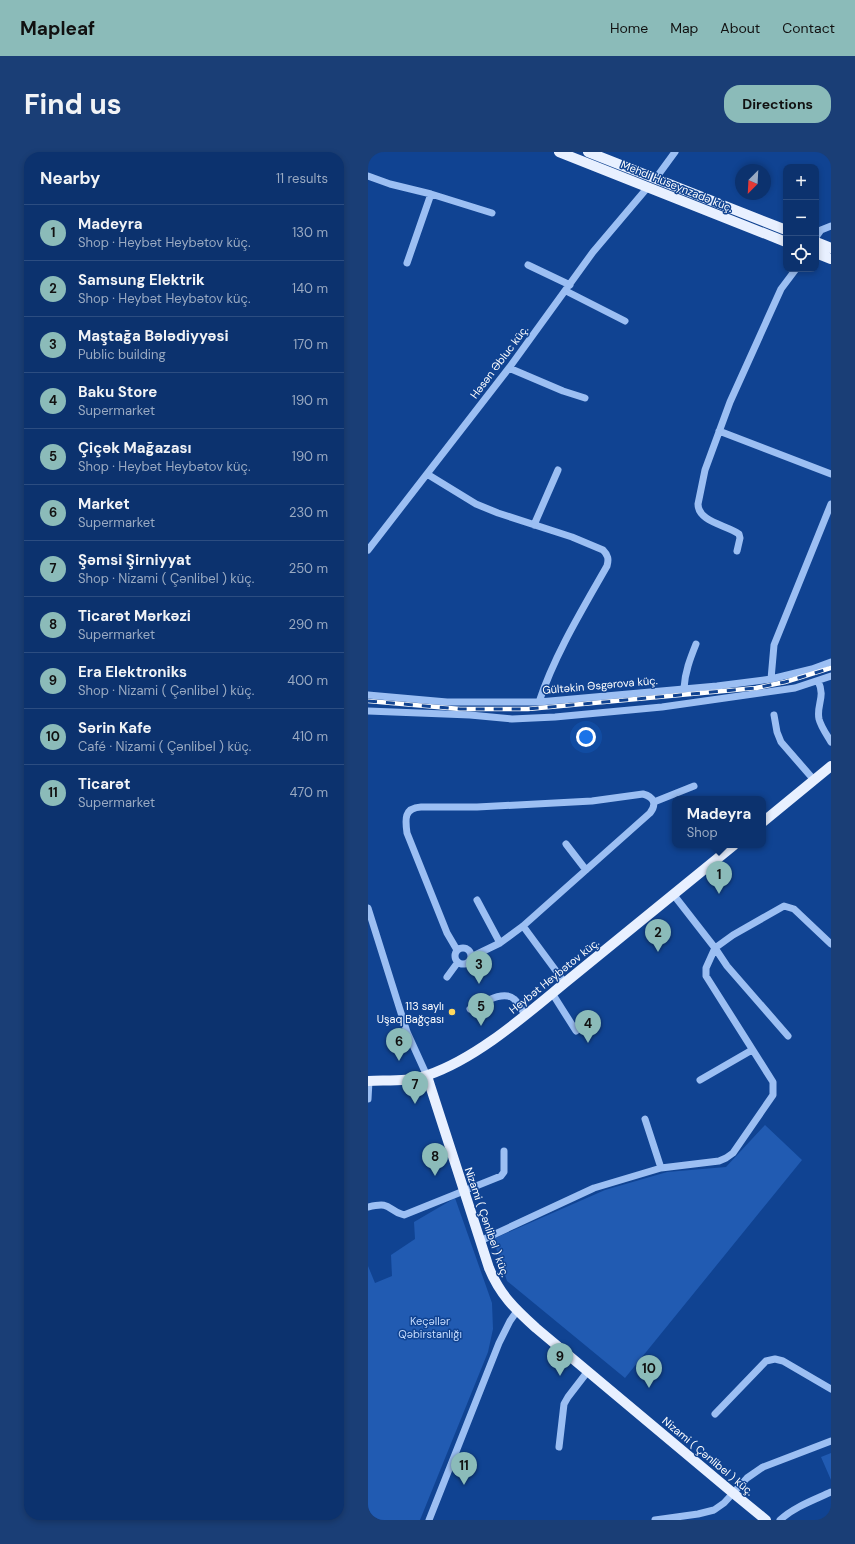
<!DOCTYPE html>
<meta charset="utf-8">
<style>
:root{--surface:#0c326e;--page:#1a3e76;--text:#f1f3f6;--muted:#9aaac2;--line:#2c4d81;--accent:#8bbbb9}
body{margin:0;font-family:"DM Sans",sans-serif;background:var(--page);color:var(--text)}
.controls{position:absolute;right:12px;top:12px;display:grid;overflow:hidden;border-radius:8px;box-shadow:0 2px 6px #0003}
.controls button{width:36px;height:36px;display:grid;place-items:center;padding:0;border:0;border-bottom:1px solid var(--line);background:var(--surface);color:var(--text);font:20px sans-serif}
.compass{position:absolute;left:367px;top:12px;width:36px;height:36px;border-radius:50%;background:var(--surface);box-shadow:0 2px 6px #0003;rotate:204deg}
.you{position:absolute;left:218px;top:585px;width:14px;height:14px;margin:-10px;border:3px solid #fff;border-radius:50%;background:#1a73e8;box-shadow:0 0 0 6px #1a73e833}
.badge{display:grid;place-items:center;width:26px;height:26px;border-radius:50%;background:var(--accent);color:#111;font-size:13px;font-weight:700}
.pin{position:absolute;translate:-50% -33px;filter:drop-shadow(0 1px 2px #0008)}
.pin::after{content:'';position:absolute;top:21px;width:14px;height:12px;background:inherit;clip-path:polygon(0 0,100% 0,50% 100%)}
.popup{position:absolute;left:304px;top:644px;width:94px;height:52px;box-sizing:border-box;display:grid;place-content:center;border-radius:8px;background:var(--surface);filter:drop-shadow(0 1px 3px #0005);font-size:13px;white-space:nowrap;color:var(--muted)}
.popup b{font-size:15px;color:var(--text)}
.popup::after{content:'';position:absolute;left:50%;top:100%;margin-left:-8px;border:8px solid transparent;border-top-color:var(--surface)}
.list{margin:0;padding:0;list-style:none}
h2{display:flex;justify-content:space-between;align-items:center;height:52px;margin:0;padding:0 16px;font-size:17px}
h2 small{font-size:13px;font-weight:400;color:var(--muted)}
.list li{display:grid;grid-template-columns:26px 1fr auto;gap:12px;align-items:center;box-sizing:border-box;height:56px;padding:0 16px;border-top:1px solid var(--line)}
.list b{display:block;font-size:15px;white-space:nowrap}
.list p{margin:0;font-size:13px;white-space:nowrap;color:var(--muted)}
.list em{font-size:13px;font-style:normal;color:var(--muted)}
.icon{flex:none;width:22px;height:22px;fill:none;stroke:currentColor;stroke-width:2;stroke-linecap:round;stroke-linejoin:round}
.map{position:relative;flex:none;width:463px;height:1368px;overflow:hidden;border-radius:16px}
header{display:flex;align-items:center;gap:24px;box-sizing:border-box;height:56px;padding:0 20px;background:var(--accent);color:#111}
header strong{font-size:19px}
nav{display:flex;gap:22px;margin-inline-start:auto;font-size:14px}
.intro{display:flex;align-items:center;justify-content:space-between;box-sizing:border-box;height:96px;padding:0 24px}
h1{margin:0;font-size:28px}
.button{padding:10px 18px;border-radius:16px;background:var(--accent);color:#111;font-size:14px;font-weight:700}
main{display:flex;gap:24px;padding:0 24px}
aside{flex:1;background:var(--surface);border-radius:16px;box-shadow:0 2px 6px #0003}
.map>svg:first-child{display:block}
.green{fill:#215bb2}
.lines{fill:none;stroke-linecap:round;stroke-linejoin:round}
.minor{stroke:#9cbff3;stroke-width:7}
.major{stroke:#e8f0ff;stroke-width:10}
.rail-casing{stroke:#fff;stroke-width:4.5}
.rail{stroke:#104392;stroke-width:3;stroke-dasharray:9;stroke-linecap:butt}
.poi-dot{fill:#ffd85e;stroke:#104392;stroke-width:1.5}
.labels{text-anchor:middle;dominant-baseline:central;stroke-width:3;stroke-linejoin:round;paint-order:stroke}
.street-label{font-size:11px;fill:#fff;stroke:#104392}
.poi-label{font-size:11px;fill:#fff;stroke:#104392;text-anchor:end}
.park-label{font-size:11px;fill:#c4dbfe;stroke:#104392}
</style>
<header>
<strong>Mapleaf</strong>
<nav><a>Home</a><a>Map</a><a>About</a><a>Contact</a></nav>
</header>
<div class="intro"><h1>Find us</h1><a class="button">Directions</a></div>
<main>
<aside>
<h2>Nearby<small>11 results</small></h2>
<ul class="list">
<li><span class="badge">1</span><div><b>Madeyra</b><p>Shop · Heybət Heybətov küç.</p></div><em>130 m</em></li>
<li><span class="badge">2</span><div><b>Samsung Elektrik</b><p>Shop · Heybət Heybətov küç.</p></div><em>140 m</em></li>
<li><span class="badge">3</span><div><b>Maştağa Bələdiyyəsi</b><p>Public building</p></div><em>170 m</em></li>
<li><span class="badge">4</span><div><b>Baku Store</b><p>Supermarket</p></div><em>190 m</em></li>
<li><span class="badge">5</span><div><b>Çiçək Mağazası</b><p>Shop · Heybət Heybətov küç.</p></div><em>190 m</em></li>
<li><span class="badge">6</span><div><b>Market</b><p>Supermarket</p></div><em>230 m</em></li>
<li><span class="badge">7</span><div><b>Şəmsi Şirniyyat</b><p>Shop · Nizami ( Çənlibel ) küç.</p></div><em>250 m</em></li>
<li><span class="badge">8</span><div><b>Ticarət Mərkəzi</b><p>Supermarket</p></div><em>290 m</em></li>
<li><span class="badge">9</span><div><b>Era Elektroniks</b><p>Shop · Nizami ( Çənlibel ) küç.</p></div><em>400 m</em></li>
<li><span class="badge">10</span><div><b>Sərin Kafe</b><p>Café · Nizami ( Çənlibel ) küç.</p></div><em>410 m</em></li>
<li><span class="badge">11</span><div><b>Ticarət</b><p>Supermarket</p></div><em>470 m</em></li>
</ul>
</aside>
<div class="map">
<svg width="463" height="1368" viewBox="0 0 463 1368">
<rect width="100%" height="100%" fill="#104392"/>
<path class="green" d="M397,973l37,35 -177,218 -118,-97 -14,-42 112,-49 62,-18 59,-5z
M87,1046l37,105 1,26 -5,23 -68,168h-52v-254l7,17 17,-7 -1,-21 24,-16 -1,-17z
M463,1301v27l-10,-23z"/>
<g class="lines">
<path class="minor" d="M0,24l22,8 41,10 61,19
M288,26l19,-26
M448,85l5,-7 10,-4
M39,111l24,-69
M160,113l42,20
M198,139l59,30
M141,216l54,23 22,7
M351,279l112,43
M59,322l49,30 22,9 74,24 31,13c5,5 6,9 4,16 -25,44 -52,88 -68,136
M166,373l24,-55
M0,398l141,-182 84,-116 55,-65
M369,399l3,-13 -1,-4c-12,-9 -41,-12 -41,-30l7,-34 25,-68 51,-113 15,-20
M403,527l3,-34 57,-141
M450,529c8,16 -2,24 1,38 2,8 8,16 12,23
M316,536c1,-16 6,-29 12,-44
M0,543l79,7h92l178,-16 54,-7 41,-10 19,-7
M0,559l102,4 42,4 43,-2 107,-10 133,-19 36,-12
M406,563l3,17 4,10 33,38
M286,650l40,-16
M198,692l20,26
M109,748l23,43
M0,756l39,124 20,44
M155,774l42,57
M87 804a8 8 0 1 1 16 0a8 8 0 1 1-16 0Z
M89,798l-10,-17 -40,-100c-2,-14 -3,-25 14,-26h56l115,-6 51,-7c11,3 14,10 7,19l-127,113 -23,17 -29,14
M79,825l11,-15
M184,841l24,38
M102,857c12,-5 33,-20 44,-10 5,4 8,11 11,16
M420,884l-61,-70 -12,-18 18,-13 51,-29 10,3 37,35
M332,928l52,-30
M0,947l1,-18
M277,967l16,49
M0,1055c25,-6 18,3 36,8l97,-39 3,-4v-21
M112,1089l114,-53 67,-20 58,-7 7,-3 7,-5 40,-58v-13l-67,-106v-8l9,-20 -42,-54
M347,1262l51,-53 9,-2 8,2 48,28
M191,1295l5,-43 4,-7 20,-26
M61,1368l70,-177 11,-22 7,-10
M287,1368l43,-6 16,-4 10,-7 23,-25 16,-11 68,-26
M412,1368c14,-13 34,-20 51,-28"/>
<path class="major" d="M191,0l227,90
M220,0l198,78
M448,90l15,6
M448,101l15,6
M395,670l68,-56
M59,924l62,192c11,27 26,41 47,60l197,165 33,27
M0,929c19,-1 42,1 60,-6 52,-18 102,-64 144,-98 54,-44 108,-88 162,-132"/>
<g class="rail-casing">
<path id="rail" d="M0,549l92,8h68l228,-21 29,-6 46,-14"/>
</g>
<use href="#rail" class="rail"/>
</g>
<circle class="poi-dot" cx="84" cy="860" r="4"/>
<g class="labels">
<g class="street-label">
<text transform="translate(309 34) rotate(22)">Mehdi Hüseynzadə küç.</text>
<text transform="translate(131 210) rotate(-53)">Həsən Əbluc küç.</text>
<text transform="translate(232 533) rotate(-5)">Gültəkin Əsgərova küç.</text>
<text transform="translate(186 824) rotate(-39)">Heybət Heybətov küç.</text>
<text transform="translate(119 1070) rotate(71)">Nizami ( Çənlibel ) küç.</text>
<text transform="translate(340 1304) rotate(40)">Nizami ( Çənlibel ) küç.</text>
</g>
<g class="poi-label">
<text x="76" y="854">113 saylı<tspan x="76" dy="13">Uşaq Bağçası</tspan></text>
</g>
<g class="park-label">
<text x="62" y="1169">Keçəllər<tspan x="62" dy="13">Qəbirstanlığı</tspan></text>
</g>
</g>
</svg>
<div class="controls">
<button>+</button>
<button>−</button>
<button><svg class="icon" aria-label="locate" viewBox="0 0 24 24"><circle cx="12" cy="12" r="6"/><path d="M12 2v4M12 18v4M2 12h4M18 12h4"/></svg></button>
</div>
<svg class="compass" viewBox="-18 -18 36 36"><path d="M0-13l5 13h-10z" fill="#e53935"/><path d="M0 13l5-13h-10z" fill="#9aaac2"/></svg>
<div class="you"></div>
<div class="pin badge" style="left:351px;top:742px">1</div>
<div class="popup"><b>Madeyra</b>Shop</div>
<div class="pin badge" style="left:290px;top:800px">2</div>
<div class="pin badge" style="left:111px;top:832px">3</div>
<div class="pin badge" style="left:220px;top:891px">4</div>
<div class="pin badge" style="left:113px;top:874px">5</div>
<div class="pin badge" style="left:31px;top:909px">6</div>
<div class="pin badge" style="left:47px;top:952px">7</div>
<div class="pin badge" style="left:67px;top:1024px">8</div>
<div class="pin badge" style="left:192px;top:1224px">9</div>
<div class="pin badge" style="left:281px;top:1236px">10</div>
<div class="pin badge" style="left:96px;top:1333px">11</div>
</div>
</main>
